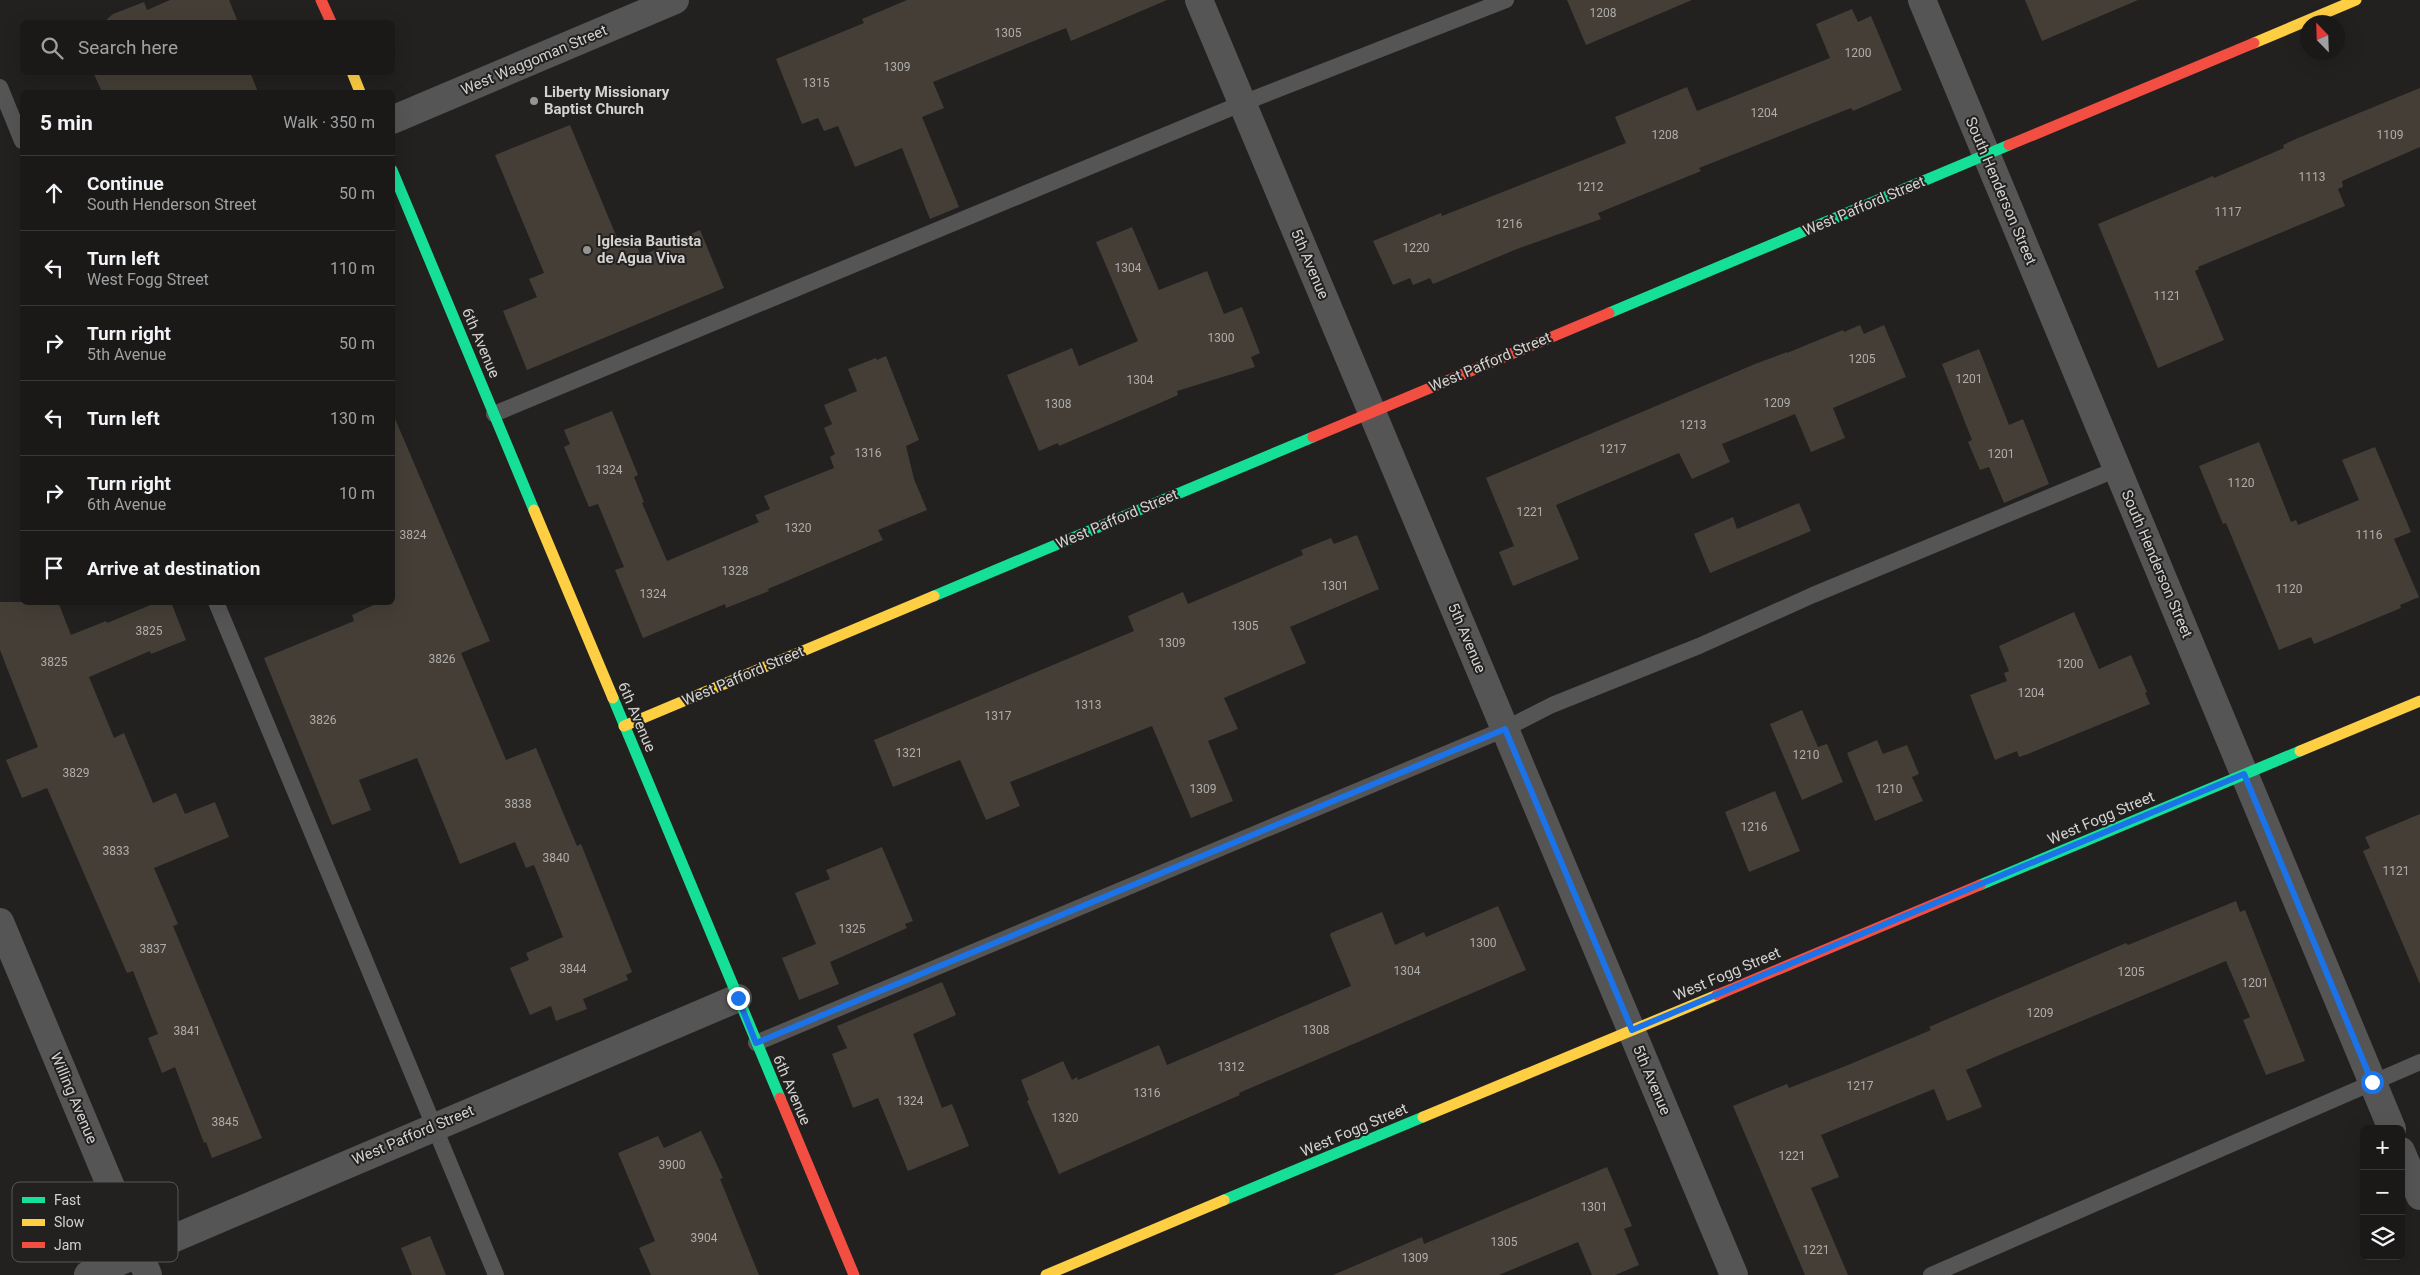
<!DOCTYPE html>
<meta charset="utf-8">
<style>
:root{--surface:#1a1918;--page:#272625;--text:#f1f3f6;--muted:#9fa0a2;--line:#383837}
body{margin:0;font-family:Roboto,sans-serif;background:var(--page);color:var(--text)}
.controls{position:absolute;right:15px;bottom:15px;display:grid;overflow:hidden;border-radius:8px;box-shadow:0 5px 20px #0002}
.controls button{width:45px;height:45px;display:grid;place-items:center;padding:0;border:0;border-bottom:1px solid var(--line);background:var(--surface);color:var(--text);font:25px sans-serif}
.compass{position:absolute;left:2300px;top:15px;width:45px;height:45px;border-radius:50%;background:var(--surface);box-shadow:0 5px 20px #0002;rotate:337deg}
.stop{position:absolute;width:15px;height:15px;margin:-11px;border:4px solid #1a73e8;border-radius:50%;background:#fff}
.stop.end{background:#1a73e8;border-color:#fff;box-shadow:0 1px 5px #0008}
.list{margin:0;padding:0;list-style:none}
h2{display:flex;justify-content:space-between;align-items:center;height:65px;margin:0;padding:0 20px;font-size:21px}
h2 small{font-size:16px;font-weight:400;color:var(--muted)}
.list li{display:grid;grid-template-columns:32px 1fr auto;gap:15px;align-items:center;box-sizing:border-box;height:75px;padding:0 20px;border-top:1px solid var(--line)}
.list b{display:block;font-size:19px;white-space:nowrap}
.list p{margin:0;font-size:16px;white-space:nowrap;color:var(--muted)}
.list em{font-size:16px;font-style:normal;color:var(--muted)}
.icon{flex:none;width:28px;height:28px;fill:none;stroke:currentColor;stroke-width:2;stroke-linecap:round;stroke-linejoin:round}
.map{position:relative;flex:none;width:2420px;height:1275px;overflow:hidden}
.search{position:absolute;background:var(--surface);box-shadow:0 5px 20px #0002;left:20px;top:20px;width:375px;height:55px;display:flex;align-items:center;gap:12px;box-sizing:border-box;padding:0 18px;border-radius:8px;color:var(--muted);font-size:19px}
.panel{position:absolute;background:var(--surface);box-shadow:0 5px 20px #0002;left:20px;top:90px;width:375px;height:515px;border-radius:8px}
.map>svg:first-child{display:block}
.building{fill:#443e36}
.lines{fill:none;stroke-linecap:round;stroke-linejoin:round}
.lane{stroke:#565556;stroke-width:16}
.street{stroke:#565556;stroke-width:28}
.fast{stroke:#16e098;stroke-width:11}
.slow{stroke:#ffcf43;stroke-width:11}
.jam{stroke:#f24e42;stroke-width:11}
.route{stroke:#1a73e8;stroke-width:6}
.poi-dot{fill:#959493;stroke:#23211f;stroke-width:2}
.labels{text-anchor:middle;dominant-baseline:central;stroke-width:4;stroke-linejoin:round;paint-order:stroke}
.number-label{font-size:12px;fill:#afadaa}
.street-label{font-size:15px;fill:#d3d2d1;stroke:#23211f}
.poi-label{font-size:15px;font-weight:bold;fill:#d3d2d1;stroke:#23211f;text-anchor:start}
.key{fill:#23211f;stroke:#585654;stroke-width:1}
.key-label{font-size:14px;fill:#d3d2d1}
</style>
<div class="map">
<svg width="2420" height="1275" viewBox="0 0 2420 1275">
<rect width="100%" height="100%" fill="#222120"/>
<path class="building" d="M170,0h59l9,22h-132l1,-3 6,-5 31,-12 3,8z
M907,0h260l-96,41 -5,-13 -133,54 11,26 -22,9 37,90 -29,12 -28,-71 -47,19 -17,-41 -14,5 -6,-13 -16,6 -26,-65 88,-36 -2,-4z
M1567,0h125l-106,45z
M2025,0h113l-96,41z
M1852,9l6,13 13,-6 31,74 -49,21 -2,-3 -152,60 2,3 -103,42 3,6 -84,30 -84,35 -3,-6 -17,7 -3,-7 -17,7 -20,-44 68,-28 1,3 184,-73 -11,-26 72,-30 10,24 133,-53 -14,-34z
M93,72h157l8,20h-156z
M2420,88v59l-78,34 1,6 -5,2 7,17 -147,61 1,2 -4,2 29,69 -66,28 -60,-144 115,-48 1,2 70,-30 -1,-3 15,-7z
M570,125l50,120 14,-6 7,17 59,-26 24,58 -197,82 -24,-59 34,-14 -8,-18 15,-6 -49,-118z
M1132,227l27,63 48,-19 17,43 18,-7 18,46 -9,4 4,10 -78,24 1,4 -18,8 -101,43 -1,-3 -19,8 -32,-76 65,-27 7,18 59,-25 -42,-99z
M1860,325l4,9 20,-9 22,52 -73,31 12,30 -34,14 -16,-38 -73,30 8,18 -38,17 -13,-26 -123,52 23,54 -66,27 -14,-34 15,-6 -28,-68 269,-114 32,-12v1l56,-23 1,2z
M1979,349l30,76 14,-6 26,65 -45,19 -15,-36 -9,3 -12,-28 4,-2 -30,-76z
M886,356l33,84 -13,6 8,33 13,31 -49,20 5,10 -115,49 1,2 -43,17 -1,-4 -82,34 -28,-68 9,-3 -26,-63 -9,3 -25,-60 6,-3 -6,-14 48,-19 26,64 -4,2 10,25 -2,1 25,58 92,-39 -4,-7 15,-6 -6,-13 70,-28 -4,-11 5,-3 -11,-26 8,-4 -8,-19 33,-14 -9,-22 28,-11 1,2z
M393,414l97,227 -29,12 45,107 30,-12 41,98 4,-2 51,128 -6,3 2,5 -45,19 4,10 -31,12 -5,-15 -21,9 -20,-47 19,-8 -3,-7 37,-16 -29,-72 -8,3 -11,-26 -55,22 -43,-106 -58,22 12,30 -39,15 -68,-167 90,-37 -2,-6 28,-13h12z
M2259,442l32,80 5,-2 2,5 61,-25 -17,-40 33,-13 36,85 -17,7 25,58 -19,8 1,3 -87,36 -3,-7 -32,13 -53,-127 -3,1 -24,-58z
M1799,503l12,28 -101,42 -16,-39 39,-17 4,12z
M1357,535l22,54 -89,38 16,36 -82,35 14,31 -30,12 25,60 -42,17 -39,-92 -142,56 10,24 -34,14 -26,-60 -67,27 -19,-47 260,-109 -6,-15 55,-24 5,12 115,-49 -2,-5 30,-12 3,6z
M0,602h58l13,33 35,-14 1,2 51,-21h13l15,38 -35,14 -1,-3 -61,26 25,61 10,-5 29,70 23,-10 9,21 30,-12 14,35 -75,31 24,56 -5,2 89,212 -50,20 -6,-16 -2,1 -29,-76 -13,6 -14,-35 10,-4 -25,-63 -6,2 -80,-185 -25,10 -16,-38 32,-13 -38,-97z
M2074,612l25,57 32,-14 16,37 -2,1 5,11 -122,50 -9,3 -2,-6 -22,9 -25,-65 37,-14 -3,-8 5,-2 -10,-25z
M1802,710l16,37 9,-3 16,38 -41,18 -32,-76z
M1877,740l6,14 24,-9 12,29 -7,3 11,24 -48,20 -28,-68z
M1775,791l25,60 -51,21 -24,-60z
M2420,814v170l-57,-133 7,-3 -5,-11z
M882,847l31,74 -8,3 2,4 -77,34 9,22 -40,16 -17,-42 34,-14 -21,-51 35,-14 -4,-9z
M2236,901l4,11 5,-2 60,151 -39,14 -23,-55 7,-3 -24,-56 -231,96 -29,13 16,37 -35,14 -13,-32 -113,46 18,42 -28,11 37,87h-43l-72,-169 54,-22 2,4 59,-23 83,-35 -2,-3 74,-32 123,-52 2,2z
M1498,906l28,64 -287,123 1,2 -181,79 -32,-73 2,-1 -8,-20 42,-19 9,19 5,-3 1,3 81,-35 8,20 184,-79 -21,-51 1,-2 51,-21 13,33 29,-13 2,5z
M942,982l14,33 -43,19 29,74 10,-4 17,42 -61,25 -30,-73 -25,10 -21,-54 15,-6 -10,-22z
M701,1131l22,47 -3,1 39,96h-108l-12,-27 16,-7 -37,-88 40,-17 6,12z
M1607,1167l25,59 -8,3 15,36 -24,10h-23l-14,-33 -79,33h-166l89,-38 2,7z
M430,1236l16,39h-34l-11,-27z"/>
<g class="lines">
<path class="lane" d="M0,87l22,54
M494,414l749,-311 263,-103
M216,602l280,673
M756,1043l749,-314 47,-24 147,-59 114,-51 304,-126
M1931,1275l489,-213"/>
<path class="street" d="M1199,0l535,1275
M1922,0l470,1129
M392,120l283,-120
M0,922l148,353
M2401,1151l19,45
M88,1275l650,-277"/>
<path class="fast" d="M392,170l142,340
M1609,313l400,-168
M934,596l379,-159
M613,698l167,400
M1980,885l320,-134
M1224,1200l199,-83"/>
<path class="slow" d="M2254,43l102,-43
M352,72l8,20
M534,510l79,188
M624,726l310,-130
M2300,751l120,-50
M1423,1117l294,-122
M1046,1275l178,-75"/>
<path class="jam" d="M321,0l10,22
M2009,145l245,-102
M1313,437l296,-124
M1717,995l263,-110
M780,1098l74,177"/>
</g>
<g class="lines">
<path class="route" d="M738,998l18,45 749,-314 127,301 612,-256 128,308"/>
</g>
<g class="poi-dot">
<circle cx="534" cy="101" r="5"/>
<circle cx="587" cy="250" r="5"/>
</g>
<g class="labels">
<g class="number-label">
<text x="1603" y="13">1208</text>
<text x="1008" y="33">1305</text>
<text x="1858" y="53">1200</text>
<text x="897" y="67">1309</text>
<text x="816" y="83">1315</text>
<text x="1764" y="113">1204</text>
<text x="1665" y="135">1208</text>
<text x="2390" y="135">1109</text>
<text x="2312" y="177">1113</text>
<text x="1590" y="187">1212</text>
<text x="2228" y="212">1117</text>
<text x="1509" y="224">1216</text>
<text x="1416" y="248">1220</text>
<text x="1128" y="268">1304</text>
<text x="2167" y="296">1121</text>
<text x="1221" y="338">1300</text>
<text x="1862" y="359">1205</text>
<text x="1969" y="379">1201</text>
<text x="1140" y="380">1304</text>
<text x="1777" y="403">1209</text>
<text x="1058" y="404">1308</text>
<text x="1693" y="425">1213</text>
<text x="1613" y="449">1217</text>
<text x="868" y="453">1316</text>
<text x="2001" y="454">1201</text>
<text x="609" y="470">1324</text>
<text x="2241" y="483">1120</text>
<text x="1530" y="512">1221</text>
<text x="798" y="528">1320</text>
<text x="413" y="535">3824</text>
<text x="2369" y="535">1116</text>
<text x="735" y="571">1328</text>
<text x="1335" y="586">1301</text>
<text x="2289" y="589">1120</text>
<text x="653" y="594">1324</text>
<text x="1245" y="626">1305</text>
<text x="149" y="631">3825</text>
<text x="1172" y="643">1309</text>
<text x="442" y="659">3826</text>
<text x="54" y="662">3825</text>
<text x="2070" y="664">1200</text>
<text x="2031" y="693">1204</text>
<text x="1088" y="705">1313</text>
<text x="998" y="716">1317</text>
<text x="323" y="720">3826</text>
<text x="909" y="753">1321</text>
<text x="1806" y="755">1210</text>
<text x="76" y="773">3829</text>
<text x="1203" y="789">1309</text>
<text x="1889" y="789">1210</text>
<text x="518" y="804">3838</text>
<text x="1754" y="827">1216</text>
<text x="116" y="851">3833</text>
<text x="556" y="858">3840</text>
<text x="2396" y="871">1121</text>
<text x="852" y="929">1325</text>
<text x="1483" y="943">1300</text>
<text x="153" y="949">3837</text>
<text x="573" y="969">3844</text>
<text x="1407" y="971">1304</text>
<text x="2131" y="972">1205</text>
<text x="2255" y="983">1201</text>
<text x="2040" y="1013">1209</text>
<text x="1316" y="1030">1308</text>
<text x="187" y="1031">3841</text>
<text x="1231" y="1067">1312</text>
<text x="1860" y="1086">1217</text>
<text x="1147" y="1093">1316</text>
<text x="910" y="1101">1324</text>
<text x="1065" y="1118">1320</text>
<text x="225" y="1122">3845</text>
<text x="1792" y="1156">1221</text>
<text x="672" y="1165">3900</text>
<text x="1594" y="1207">1301</text>
<text x="704" y="1238">3904</text>
<text x="1504" y="1242">1305</text>
<text x="1816" y="1250">1221</text>
<text x="1415" y="1258">1309</text>
</g>
<g class="street-label">
<text transform="translate(534 60) rotate(-23)">West Waggoman Street</text>
<text transform="translate(2001 191) rotate(67)">South Henderson Street</text>
<text transform="translate(1864 206) rotate(-23)">West Pafford Street</text>
<text transform="translate(1310 264) rotate(67)">5th Avenue</text>
<text transform="translate(481 343) rotate(67)">6th Avenue</text>
<text transform="translate(1490 362) rotate(-23)">West Pafford Street</text>
<text transform="translate(1117 519) rotate(-23)">West Pafford Street</text>
<text transform="translate(2157 564) rotate(67)">South Henderson Street</text>
<text transform="translate(1467 638) rotate(67)">5th Avenue</text>
<text transform="translate(743 676) rotate(-23)">West Pafford Street</text>
<text transform="translate(637 717) rotate(67)">6th Avenue</text>
<text transform="translate(2101 818) rotate(-23)">West Fogg Street</text>
<text transform="translate(1727 974) rotate(-23)">West Fogg Street</text>
<text transform="translate(1652 1080) rotate(67)">5th Avenue</text>
<text transform="translate(792 1090) rotate(67)">6th Avenue</text>
<text transform="translate(74 1098) rotate(67)">Willing Avenue</text>
<text transform="translate(1354 1130) rotate(-23)">West Fogg Street</text>
<text transform="translate(413 1135) rotate(-23)">West Pafford Street</text>
</g>
<g class="poi-label">
<text x="544" y="92">Liberty Missionary<tspan x="544" dy="17">Baptist Church</tspan></text>
<text x="597" y="241">Iglesia Bautista<tspan x="597" dy="17">de Agua Viva</tspan></text>
</g>
</g>
<rect x="12" y="1182" width="166" height="80" rx="8" class="key"/>
<rect x="22" y="1197" width="23" height="6" fill="#16e098"/>
<rect x="22" y="1219" width="23" height="7" fill="#ffcf43"/>
<rect x="22" y="1242" width="23" height="6" fill="#f24e42"/>
<g class="key-label">
<text x="54" y="1205">Fast</text>
<text x="54" y="1227">Slow</text>
<text x="54" y="1250">Jam</text>
</g>
</svg>
<div class="controls">
<button>+</button>
<button>−</button>
<button><svg class="icon" aria-label="layers" viewBox="0 0 24 24"><path d="M12 4l9 5-9 5-9-5zM3 14l9 5 9-5"/></svg></button>
</div>
<svg class="compass" viewBox="-18 -18 36 36"><path d="M0-13l5 13h-10z" fill="#e53935"/><path d="M0 13l5-13h-10z" fill="#9fa0a2"/></svg>
<div class="stop" style="left:2372px;top:1082px"></div>
<div class="stop end" style="left:738px;top:998px"></div>
<div class="search"><svg class="icon" aria-label="search" viewBox="0 0 24 24"><circle cx="10" cy="10" r="6"/><path d="M15 15l6 6"/></svg>Search here</div>
<section class="panel">
<h2>5 min<small>Walk · 350 m</small></h2>
<ul class="list">
<li><svg class="icon" aria-label="ahead" viewBox="0 0 24 24"><path d="M12 20V5M6 11l6-6 6 6"/></svg><div><b>Continue</b><p>South Henderson Street</p></div><em>50 m</em></li>
<li><svg class="icon" aria-label="left" viewBox="0 0 24 24"><path d="M17 20v-9H6M10 6l-5 5 5 5"/></svg><div><b>Turn left</b><p>West Fogg Street</p></div><em>110 m</em></li>
<li><svg class="icon" aria-label="right" viewBox="0 0 24 24"><path d="M7 20v-9h11M14 6l5 5-5 5"/></svg><div><b>Turn right</b><p>5th Avenue</p></div><em>50 m</em></li>
<li><svg class="icon" aria-label="left" viewBox="0 0 24 24"><path d="M17 20v-9H6M10 6l-5 5 5 5"/></svg><div><b>Turn left</b></div><em>130 m</em></li>
<li><svg class="icon" aria-label="right" viewBox="0 0 24 24"><path d="M7 20v-9h11M14 6l5 5-5 5"/></svg><div><b>Turn right</b><p>6th Avenue</p></div><em>10 m</em></li>
<li><svg class="icon" aria-label="arrive" viewBox="0 0 24 24"><path d="M6 21V4h12l-3 4 3 4H6"/></svg><div><b>Arrive at destination</b></div></li>
</ul>
</section>
</div>
